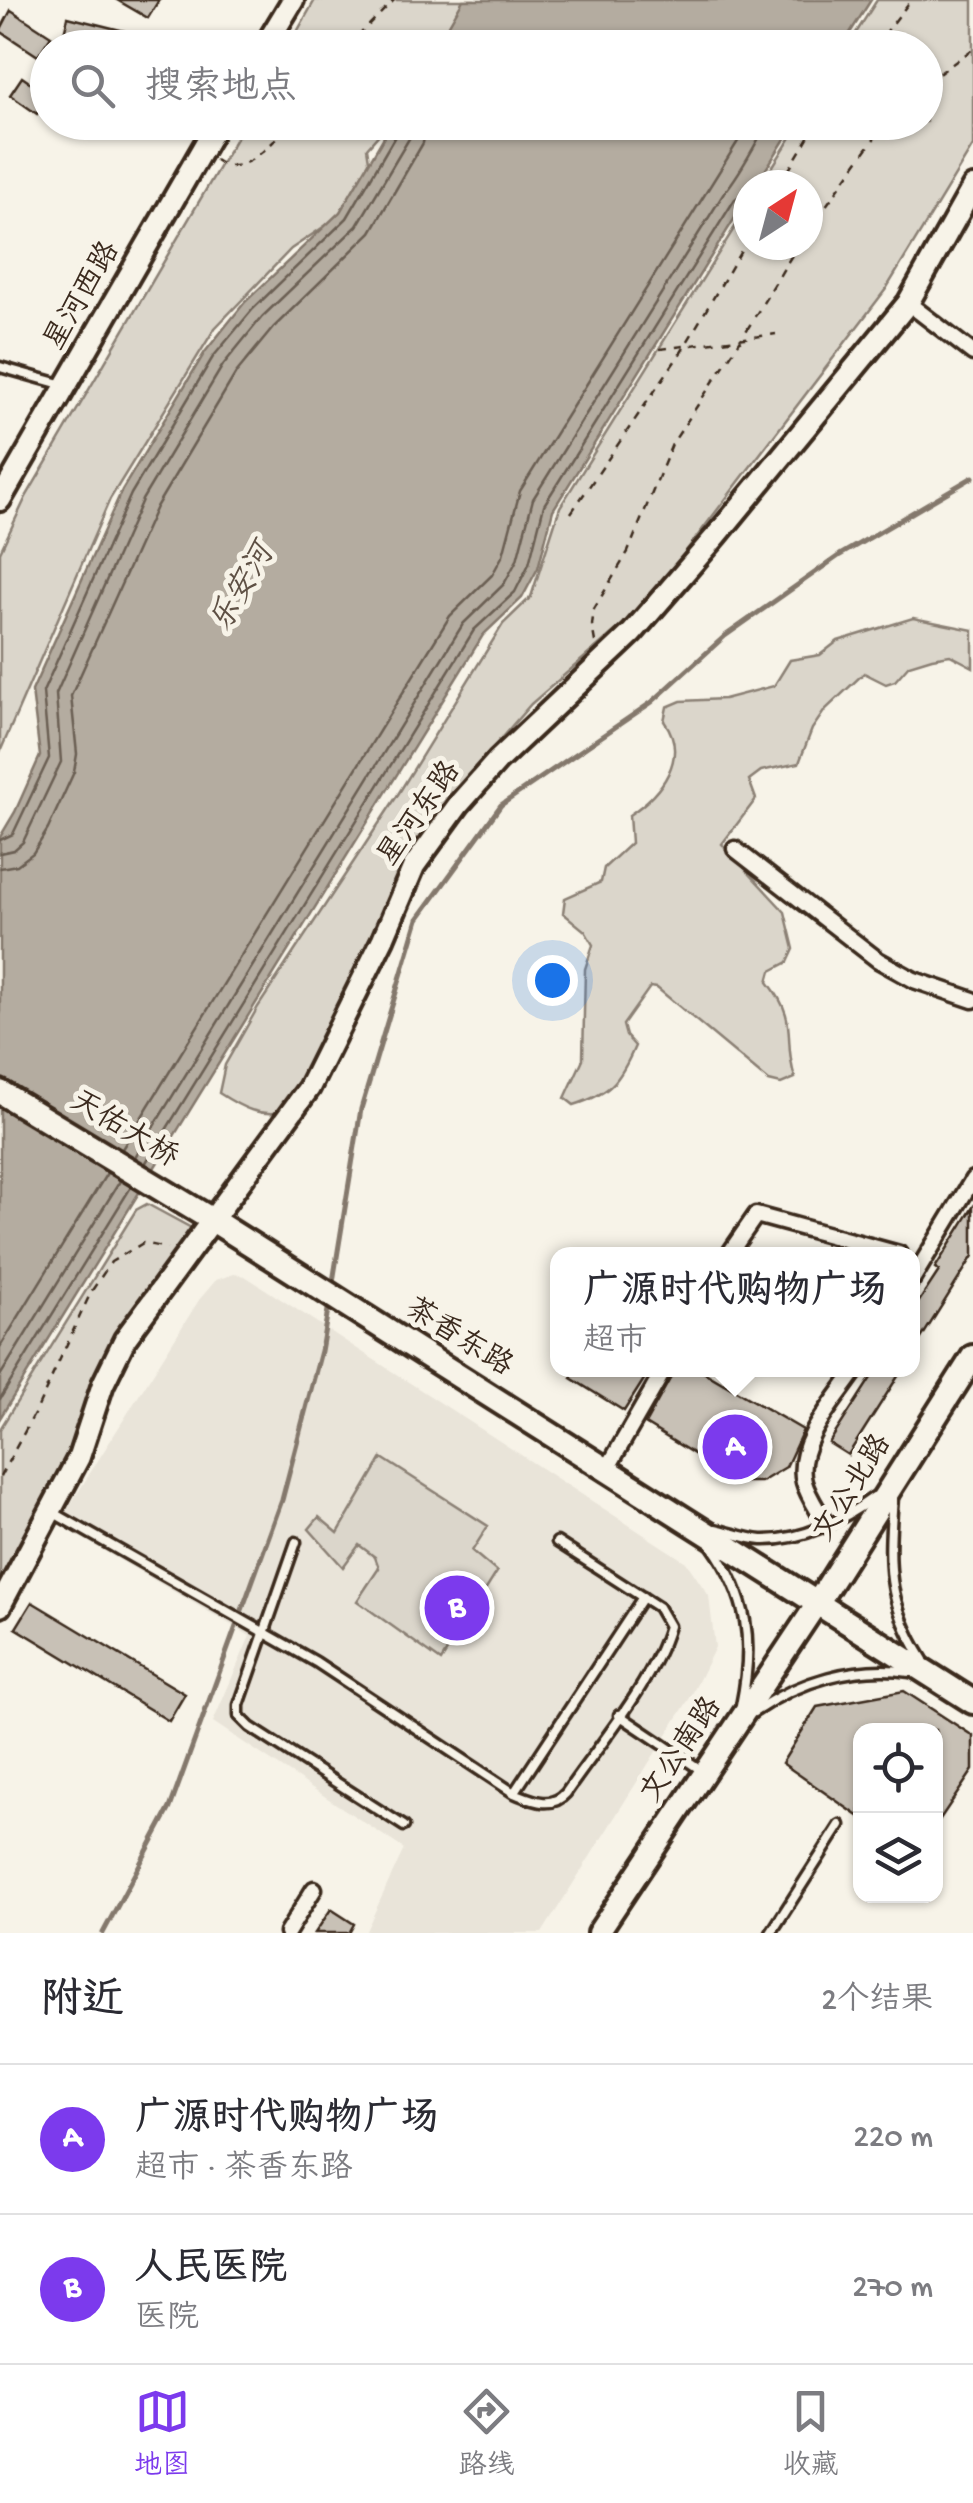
<!DOCTYPE html>
<html lang="zh">
<meta charset="utf-8">
<style>
:root{--surface:#fff;--page:#f7f7f7;--text:#2b2b33;--muted:#7c7c81;--line:#e1e1e2;--accent:#7c3aed}
body{margin:0;font-family:"Gochi Hand","LXGW WenKai TC",sans-serif;background:var(--page);color:var(--text)}
.controls{position:absolute;right:30px;bottom:30px;display:grid;overflow:hidden;border-radius:20px;box-shadow:0 2px 8px #0004}
.controls button{width:90px;height:90px;display:grid;place-items:center;padding:0;border:0;border-bottom:2px solid var(--line);background:var(--surface);color:var(--text);font:50px sans-serif}
.compass{position:absolute;left:733px;top:170px;width:90px;height:90px;border-radius:50%;background:var(--surface);box-shadow:0 2px 8px #0004;rotate:36deg}
.you{position:absolute;left:552px;top:980px;width:35px;height:35px;margin:-25px;border:8px solid #fff;border-radius:50%;background:#1a73e8;box-shadow:0 0 0 15px #1a73e833}
.badge{display:grid;place-items:center;width:65px;height:65px;border-radius:50%;background:var(--accent);color:#fff;font-size:32px;font-weight:700}
.pin{position:absolute;translate:-50% -50%;border:5px solid #fff;box-shadow:0 2px 10px #0006}
.popup{position:absolute;left:550px;top:1247px;width:370px;height:130px;box-sizing:border-box;display:grid;place-content:center;border-radius:20px;background:var(--surface);filter:drop-shadow(0 2px 8px #0005);font-size:32px;white-space:nowrap;color:var(--muted)}
.popup b{font-size:38px;color:var(--text)}
.popup::after{content:'';position:absolute;left:50%;top:100%;margin-left:-20px;border:20px solid transparent;border-top-color:var(--surface)}
.list{margin:0;padding:0;list-style:none}
h2{display:flex;justify-content:space-between;align-items:center;height:130px;margin:0;padding:0 40px;font-size:42px}
h2 small{font-size:32px;font-weight:400;color:var(--muted)}
.list li{display:grid;grid-template-columns:65px 1fr auto;gap:30px;align-items:center;box-sizing:border-box;height:150px;padding:0 40px;border-top:2px solid var(--line)}
.list b{display:block;font-size:38px;white-space:nowrap}
.list p{margin:0;font-size:32px;white-space:nowrap;color:var(--muted)}
.list em{font-size:32px;font-style:normal;color:var(--muted)}
.icon{flex:none;width:55px;height:55px;fill:none;stroke:currentColor;stroke-width:2;stroke-linecap:round;stroke-linejoin:round}
.map{position:relative;flex:none;width:973px;height:1933px;overflow:hidden}
.search{position:absolute;background:var(--surface);box-shadow:0 2px 8px #0004;left:30px;right:30px;top:30px;height:110px;display:flex;align-items:center;gap:25px;box-sizing:border-box;padding:0 35px;border-radius:55px;color:var(--muted);font-size:38px}
.sheet{height:430px;background:var(--surface)}
nav{display:flex;justify-content:space-around;align-items:center;box-sizing:border-box;height:140px;border-top:2px solid var(--line);background:var(--surface);font-size:28px;color:var(--muted)}
nav a{display:grid;justify-items:center;gap:5px}
nav .on{color:var(--accent)}
.map>svg:first-child{display:block}
.built{fill:#e9e4d9}
.green{fill:#dbd6cb;stroke:#8b8074;stroke-width:2.5}
.water{fill:#b4aca0;stroke:#84786c;stroke-width:2.5}
.lines{fill:none;stroke-linecap:round;stroke-linejoin:round}
.shore{stroke:#6b5e52;stroke-width:2.5}
.stream{stroke:#84786c;stroke-width:5}
.building{fill:#c8c1b6;stroke:#3b2a1e;stroke-width:2.5}
.lane-casing{stroke:#3b2a1e;stroke-width:15}
.street-casing{stroke:#3b2a1e;stroke-width:21}
.secondary-casing{stroke:#3b2a1e;stroke-width:28}
.primary-casing{stroke:#3b2a1e;stroke-width:30}
.path{stroke:#3b2a1e;stroke-width:2.5;stroke-dasharray:8 8;stroke-linecap:butt}
.lane{stroke:#f7f3e8;stroke-width:8}
.street{stroke:#f7f3e8;stroke-width:14}
.secondary{stroke:#f7f3e8;stroke-width:20}
.primary{stroke:#f7f3e8;stroke-width:22}
.labels{text-anchor:middle;dominant-baseline:central;stroke-width:10;stroke-linejoin:round;paint-order:stroke}
.street-label{font-size:30px;fill:#3b2a1e;stroke:#f7f3e8}
.water-label{font-size:32px;font-style:italic;fill:#5f5145;stroke:#f7f3e8}
</style>
<div class="map">
<svg width="973" height="1933" viewBox="0 0 973 1933">
<rect width="100%" height="100%" fill="#f7f3e8"/>
<filter id="ink" filterUnits="userSpaceOnUse"><feTurbulence type="fractalNoise" baseFrequency=".01" numOctaves="2"/><feDisplacementMap in="SourceGraphic" scale="20" xChannelSelector="R" yChannelSelector="G"/><feConvolveMatrix kernelMatrix="1 2 1 2 8 2 1 2 1" color-interpolation-filters="sRGB"/></filter>
<g filter="url(#ink)">
<path class="built" d="M234,1274l11,2 441,286 23,34 6,51 -24,49 -149,237h-177l39,-84 -191,-127 37,-86 -192,-112 141,-224 17,-20z"/>
<path class="green" d="M315,0h158l-28,47 -157,1z
M877,0h96v146l-87,143 -242,317 -113,98 -62,71 -59,80 -122,256c-28,7 -46,-3 -69,-18l6,-28 33,-58 139,-211 106,-172 28,-27 29,-90 188,-301v39h60v-60h-47l39,-62 126,-1v-74l-79,-1z
M245,123h144l-22,25 4,25 -21,36 -59,40 -76,79 -105,171 -110,253v-200l26,-55z
M913,618l60,12v37l-23,-12 -18,3 -23,7 -14,16 -9,3 -22,-11 -39,37 -13,19 -13,34 -38,8 -12,9 7,19 -34,45 63,68 9,37 -6,13 -17,9 -3,11c32,41 14,54 27,96l-14,6 -12,-3 -112,-93 -7,-1 -27,38 3,11 9,10c-15,35 -25,48 -61,59l-9,-7 18,-39 2,-90 8,-24 -8,-14 -22,-18 2,-15 36,-16 3,-14 27,-25 -2,-28c32,-21 61,-58 35,-94l3,-14 14,-6 43,-2 50,-13 16,-26 30,-5 18,-14z
M147,1204l48,26 -29,44 -166,325v-170l136,-219z
M382,1458l106,68 -16,25 25,21 -56,89 -84,-60 22,-33 -4,-11 -16,-12 -16,22 -34,-38 10,-12 19,16z"/>
<path class="water" d="M463,0h408l-30,47h-405z
M392,123h403l-39,62h-8v12l-195,313 -15,58 -16,30 -39,37 -483,783v-581l15,-25 25,-56 -8,-65 90,-201 83,-138 40,-50 95,-90z"/>
<g class="lines">
<path class="shore" d="M0,840l13,-6 36,-76 -6,-66 88,-198 82,-137 40,-48 94,-91 51,-87 2,-9
M0,853l14,-3 9,-8 38,-80 -5,-68 86,-194 81,-135 39,-48 95,-91 53,-89 2,-15
M0,868l17,-3 16,-12 15,-24 26,-57 3,-18 -6,-58 85,-189 80,-134 37,-45 98,-96 52,-89 4,-21
M122,1149l328,-533 42,-41 11,-20 17,-64 230,-369
M135,1157l328,-533 41,-40 13,-24 16,-61 191,-306c17,-20 30,-47 44,-71
M145,1164l329,-534 41,-38 14,-28 15,-59 191,-306 13,-8
M0,1347l107,-174
M0,1376l120,-195
M0,1399l131,-212"/>
<path class="stream" d="M332,1288l29,-179 57,-190 83,-114 151,-103 73,-66 115,-81 133,-78
M103,1933l67,-125 112,-308 39,-149 8,-47"/>
</g>
<path class="building" d="M117,0h42l-11,18z
M11,10l40,26 -13,20 -38,-25z
M68,17l105,26v5h-68l-42,-11z
M22,77l26,18 -11,19 -27,-19z
M973,1207v49l-61,97v-41l27,-41 -4,-3z
M576,1370h74l-26,41 -53,-33z
M675,1370h25l103,60 -17,37 -25,15h-21l-95,-58z
M876,1370h26l-54,85 -19,-12z
M32,1602l153,92 -16,27 -153,-93z
M904,1691l69,45v34l-37,55v-95h-76v87l-78,-54 35,-56z
M331,1909l23,15 -5,9h-34z"/>
<g class="lines">
<g class="lane-casing">
<path id="lane" d="M0,367l64,18
M893,1497c-5,67 -7,104 30,163
M54,1513l262,149 198,131c18,7 37,17 52,0 35,-51 86,-109 103,-167l-11,-19 -101,-65
M715,1529c15,3 32,10 47,11 40,1 81,-20 112,-43
M296,1542l-57,163v11l11,11 154,99
M711,1545c38,53 43,97 30,161
M754,1712c45,-31 101,-48 156,-40
M619,1715l82,55
M514,1793l129,-196
M771,1933l69,-108"/>
</g>
<g class="street-casing">
<path id="street" d="M908,303l65,50
M735,849l143,111 36,20 59,20
M729,1254l27,-39 143,39
M912,1280l61,-101
M607,1469l57,-99
M826,1525c-7,-14 -18,-28 -22,-43 -10,-38 32,-82 52,-112
M287,1933l27,-44"/>
</g>
<g class="secondary-casing">
<path id="secondary" d="M264,48l29,-48
M0,500l218,-378
M0,1606l79,-149 24,-73 22,-45 184,-251 74,-149 31,-73 45,-62 39,-44 134,-127 85,-98 191,-232 65,-116
M598,1933l220,-331"/>
</g>
<g class="primary-casing">
<path id="primary" d="M0,1092l214,129 759,481
M818,1602l155,-245"/>
</g>
<path class="path" d="M346,48l48,-48
M874,48l37,-48
M926,83l47,-34
M215,160c29,21 57,-19 78,-38
M780,185l37,-63
M808,231l78,-109
M660,349l116,-15
M571,513l111,-162 66,-112
M595,642l-3,-17 2,-16 34,-57 44,-108 70,-106 56,-93
M0,1477l38,-70 53,-115 20,-30 32,-19 24,5"/>
<use href="#lane" class="lane"/>
<use href="#street" class="street"/>
<use href="#secondary" class="secondary"/>
<use href="#primary" class="primary"/>
</g>
</g>
<g class="labels">
<g class="street-label">
<text transform="translate(84 297) rotate(-60)">星河西路</text>
<text transform="translate(421 815) rotate(-55)">星河东路</text>
<text transform="translate(123 1131) rotate(31)">天佑大桥</text>
<text transform="translate(458 1339) rotate(32)">茶香东路</text>
<text transform="translate(854 1489) rotate(-58)">文公北路</text>
<text transform="translate(683 1751) rotate(-56)">文公南路</text>
</g>
<g class="water-label">
<text transform="translate(244 589) rotate(-60)">乐安河</text>
</g>
</g>
</svg>
<div class="controls">
<button><svg class="icon" aria-label="locate" viewBox="0 0 24 24"><circle cx="12" cy="12" r="6"/><path d="M12 2v4M12 18v4M2 12h4M18 12h4"/></svg></button>
<button><svg class="icon" aria-label="layers" viewBox="0 0 24 24"><path d="M12 4l9 5-9 5-9-5zM3 14l9 5 9-5"/></svg></button>
</div>
<svg class="compass" viewBox="-18 -18 36 36"><path d="M0-13l5 13h-10z" fill="#e53935"/><path d="M0 13l5-13h-10z" fill="#7c7c81"/></svg>
<div class="you"></div>
<div class="pin badge" style="left:735px;top:1447px">A</div>
<div class="popup"><b>广源时代购物广场</b>超市</div>
<div class="pin badge" style="left:457px;top:1608px">B</div>
<div class="search"><svg class="icon" aria-label="search" viewBox="0 0 24 24"><circle cx="10" cy="10" r="6"/><path d="M15 15l6 6"/></svg>搜索地点</div>
</div>
<section class="sheet">
<h2>附近<small>2个结果</small></h2>
<ul class="list">
<li><span class="badge">A</span><div><b>广源时代购物广场</b><p>超市 · 茶香东路</p></div><em>220 m</em></li>
<li><span class="badge">B</span><div><b>人民医院</b><p>医院</p></div><em>270 m</em></li>
</ul>
</section>
<nav>
<a class="on"><svg class="icon" aria-label="map" viewBox="0 0 24 24"><path d="M3 6l6-2 6 2 6-2v14l-6 2-6-2-6 2zM9 4v14M15 6v14"/></svg>地图</a>
<a><svg class="icon" aria-label="directions" viewBox="0 0 24 24"><path d="M12 3l9 9-9 9-9-9zM9 14v-3h6M13 9l2 2-2 2"/></svg>路线</a>
<a><svg class="icon" aria-label="saved" viewBox="0 0 24 24"><path d="M7 4h10v16l-5-4-5 4z"/></svg>收藏</a>
</nav>
